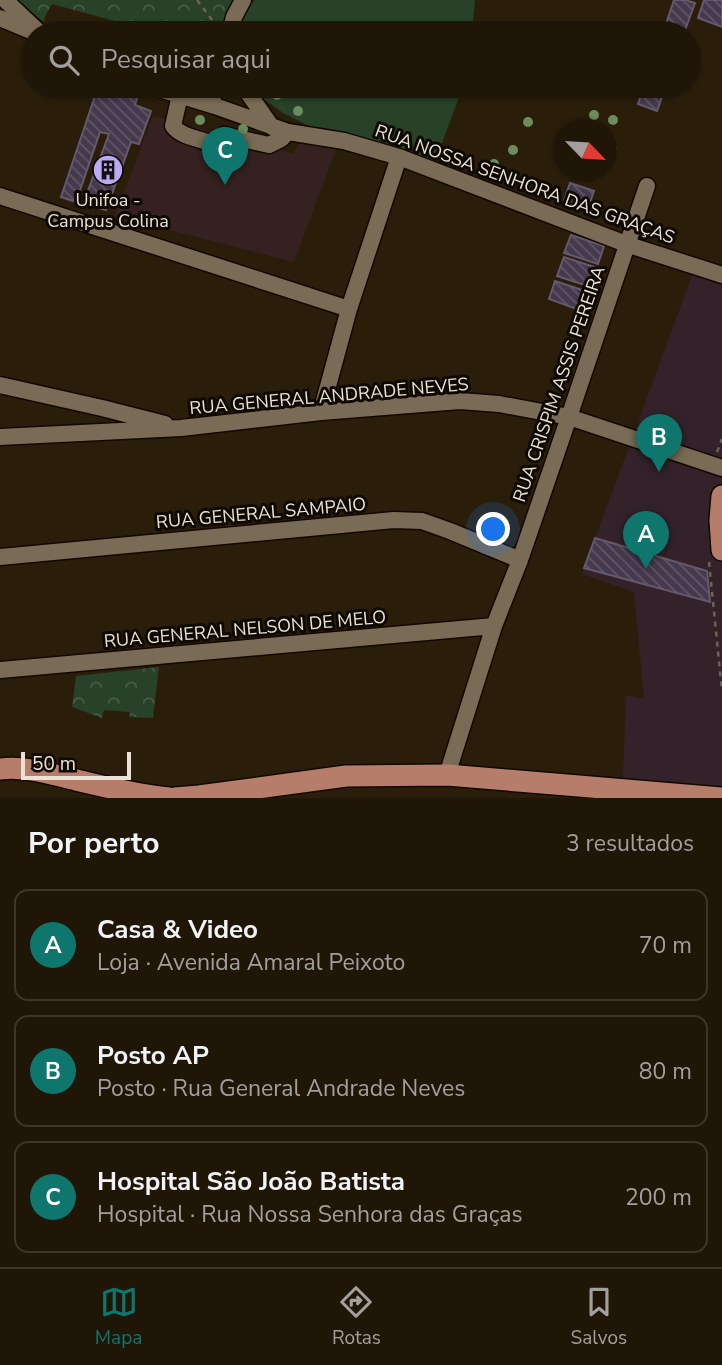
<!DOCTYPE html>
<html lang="pt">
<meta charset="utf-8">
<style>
:root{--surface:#201608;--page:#2d2316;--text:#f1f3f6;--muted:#a29f9c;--line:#3d3529;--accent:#0f766e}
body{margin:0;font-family:"Nunito Sans",sans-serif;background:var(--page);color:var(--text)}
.compass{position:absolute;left:554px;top:119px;width:63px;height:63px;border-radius:50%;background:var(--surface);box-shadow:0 2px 5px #0004;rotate:115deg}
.scale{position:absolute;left:21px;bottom:18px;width:110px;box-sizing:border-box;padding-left:7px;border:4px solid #eae2d6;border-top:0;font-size:19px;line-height:24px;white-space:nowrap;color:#eae2d6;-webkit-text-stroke:5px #0f0903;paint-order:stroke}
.you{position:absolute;left:494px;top:530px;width:24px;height:24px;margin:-18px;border:5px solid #fff;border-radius:50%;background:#1a73e8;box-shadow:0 0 0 10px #1a73e833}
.badge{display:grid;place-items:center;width:46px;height:46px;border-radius:50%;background:var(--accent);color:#fff;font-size:23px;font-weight:700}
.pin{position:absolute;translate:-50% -58px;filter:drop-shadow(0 2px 4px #0008)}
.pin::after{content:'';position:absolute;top:37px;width:24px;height:21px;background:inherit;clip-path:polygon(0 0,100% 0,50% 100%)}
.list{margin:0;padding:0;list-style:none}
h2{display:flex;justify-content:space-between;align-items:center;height:91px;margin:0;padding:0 28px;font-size:30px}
h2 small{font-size:23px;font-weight:400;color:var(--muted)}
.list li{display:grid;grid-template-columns:46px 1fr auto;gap:21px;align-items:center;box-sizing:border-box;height:112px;margin:0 14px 14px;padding:0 14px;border:2px solid var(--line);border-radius:14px}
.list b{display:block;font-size:26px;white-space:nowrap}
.list p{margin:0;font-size:23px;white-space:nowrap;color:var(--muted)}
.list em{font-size:23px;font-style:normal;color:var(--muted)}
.icon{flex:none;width:38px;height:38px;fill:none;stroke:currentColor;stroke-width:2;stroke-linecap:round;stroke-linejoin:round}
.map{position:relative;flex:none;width:722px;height:798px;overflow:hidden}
.search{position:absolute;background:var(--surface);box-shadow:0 2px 5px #0004;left:21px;right:21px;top:21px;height:77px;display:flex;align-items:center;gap:18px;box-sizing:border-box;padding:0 24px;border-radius:38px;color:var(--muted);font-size:26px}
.sheet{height:469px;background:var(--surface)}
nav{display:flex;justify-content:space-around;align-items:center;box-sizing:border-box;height:98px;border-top:2px solid var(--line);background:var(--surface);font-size:19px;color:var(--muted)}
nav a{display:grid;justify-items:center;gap:4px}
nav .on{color:var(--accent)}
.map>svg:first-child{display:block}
.commercial{fill:#33222a}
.medical{fill:#352220}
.grass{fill:#284129}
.forest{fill:url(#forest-crowns)}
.building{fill:url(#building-back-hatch);stroke:#66586d;stroke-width:2}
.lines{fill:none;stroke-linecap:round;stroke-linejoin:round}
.minor-casing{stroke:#120800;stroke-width:19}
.major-casing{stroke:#120800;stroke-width:24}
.path{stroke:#6d6352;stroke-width:2.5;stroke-dasharray:5 5;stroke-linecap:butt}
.minor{stroke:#796b55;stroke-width:16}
.major{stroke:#b67d6a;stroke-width:21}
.tree{fill:#6c8c5f}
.labels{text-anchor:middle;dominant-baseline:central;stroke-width:6;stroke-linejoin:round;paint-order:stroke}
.street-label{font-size:18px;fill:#eae2d6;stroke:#0f0903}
.poi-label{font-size:18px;fill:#eae2d6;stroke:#0f0903}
</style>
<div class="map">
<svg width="722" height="798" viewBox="0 0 722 798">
<defs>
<pattern id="forest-crowns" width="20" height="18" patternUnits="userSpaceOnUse" patternTransform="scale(1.75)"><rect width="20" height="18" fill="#284129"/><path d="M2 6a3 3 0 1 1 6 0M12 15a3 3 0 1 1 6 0" fill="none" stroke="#475c47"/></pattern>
<pattern id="building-back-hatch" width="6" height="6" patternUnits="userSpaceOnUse" patternTransform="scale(1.75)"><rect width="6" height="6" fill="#46394d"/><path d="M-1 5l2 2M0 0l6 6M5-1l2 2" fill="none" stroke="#615566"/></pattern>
</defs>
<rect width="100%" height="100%" fill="#2a1e0b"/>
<path class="commercial" d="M693,273l29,10v515h-98l-1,-23 3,-80 18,4 -10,-107 -52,-18z"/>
<path class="medical" d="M153,116l141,38 6,-15 23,8 3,-7 12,4 -44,118 -179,-46z"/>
<path class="grass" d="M255,0h220l-3,33h-235c4,-14 7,-23 18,-33z
M252,86h211l-29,79 -123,-38 -28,-14 -18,-13z"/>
<path class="forest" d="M16,0h221l-12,33h-66l-107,-29 -7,12 -1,6z
M159,667l-6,51 -24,-1 1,-5 -26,-2 -2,8 -30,-11 4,-31z"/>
<path class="building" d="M674,0h11l10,3 -11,30h-21z
M704,0h18v27l-24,-9z
M644,86h22l-9,25 -19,-7z
M111,90l26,8 -2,7 16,6 -12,33 -8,-2 -25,68 -23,-6 26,-70 -9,-2 -24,70 -15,-5 35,-104 13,4z
M570,183l24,8 -6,17 -24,-8z
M571,235l33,11 -6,18 -34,-11z
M564,257l33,11 -6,19 -34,-11z
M555,281l33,11 -6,19 -33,-12z
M595,538l112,33 3,31 -126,-34z"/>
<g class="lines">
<g class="minor-casing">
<path id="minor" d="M5,0l35,33
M0,18l33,14
M230,33l4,-16 9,-17
M150,86l65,20 73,26 56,9 55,16 227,87 96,31
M207,86l8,20
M243,86l29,41
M180,95l-7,31c7,10 23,12 34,16h4l13,-7 45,10 12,-6 7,-7
M0,196l349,113
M0,385l102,23 63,16
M321,412l28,-103 50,-152
M0,437l181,-9 140,-16 139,-11 39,3 70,13 153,51
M0,557l394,-37 28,1 28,10 70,29
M0,670l494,-44
M447,775l47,-149 26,-66 49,-143 78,-231"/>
</g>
<g class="major-casing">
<path id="major" d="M722,496l-2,24 2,30
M0,769c26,-3 51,5 76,11 31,7 61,15 93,18
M175,798l24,-2 147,-20 101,-1 275,23"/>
</g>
<path class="path" d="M197,0l19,25
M717,452l5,-13
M709,562l13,129"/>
<use href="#minor" class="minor"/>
<use href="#major" class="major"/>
</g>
<g class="tree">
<circle cx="277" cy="95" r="5"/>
<circle cx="298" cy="111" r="5"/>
<circle cx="594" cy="115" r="5"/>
<circle cx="200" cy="120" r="5"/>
<circle cx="613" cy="120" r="5"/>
<circle cx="528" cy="122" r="5"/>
<circle cx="243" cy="129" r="5"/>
<circle cx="612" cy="149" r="5"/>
<circle cx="513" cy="150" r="5"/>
<circle cx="494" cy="164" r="5"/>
</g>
<defs>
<g id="building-disc" transform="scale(1.575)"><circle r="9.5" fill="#baaaf6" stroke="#0f0903"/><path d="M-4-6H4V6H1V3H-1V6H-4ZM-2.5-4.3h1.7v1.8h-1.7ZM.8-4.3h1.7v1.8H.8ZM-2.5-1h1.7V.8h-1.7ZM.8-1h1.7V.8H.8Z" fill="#111"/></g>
</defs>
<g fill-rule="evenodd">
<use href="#building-disc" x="108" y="170"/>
</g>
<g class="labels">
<g class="street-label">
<text transform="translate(525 184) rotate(20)">RUA NOSSA SENHORA DAS GRAÇAS</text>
<text transform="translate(559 384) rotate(-71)">RUA CRISPIM ASSIS PEREIRA</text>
<text transform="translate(329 396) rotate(-5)">RUA GENERAL ANDRADE NEVES</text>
<text transform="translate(261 513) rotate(-5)">RUA GENERAL SAMPAIO</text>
<text transform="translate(245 629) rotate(-5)">RUA GENERAL NELSON DE MELO</text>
</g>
<g class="poi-label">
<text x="108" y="200">Unifoa -<tspan x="108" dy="21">Campus Colina</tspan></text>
</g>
</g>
</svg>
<svg class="compass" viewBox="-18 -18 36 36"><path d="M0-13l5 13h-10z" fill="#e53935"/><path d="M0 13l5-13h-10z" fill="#a29f9c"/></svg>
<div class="scale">50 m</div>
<div class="you"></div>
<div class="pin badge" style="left:646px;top:569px">A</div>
<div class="pin badge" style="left:659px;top:472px">B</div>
<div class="pin badge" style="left:225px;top:185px">C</div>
<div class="search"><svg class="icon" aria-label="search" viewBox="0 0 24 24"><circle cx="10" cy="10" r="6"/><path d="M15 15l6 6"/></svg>Pesquisar aqui</div>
</div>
<section class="sheet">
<h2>Por perto<small>3 resultados</small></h2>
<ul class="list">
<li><span class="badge">A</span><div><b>Casa &amp; Video</b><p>Loja · Avenida Amaral Peixoto</p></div><em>70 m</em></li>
<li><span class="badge">B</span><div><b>Posto AP</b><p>Posto · Rua General Andrade Neves</p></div><em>80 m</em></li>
<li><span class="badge">C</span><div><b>Hospital São João Batista</b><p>Hospital · Rua Nossa Senhora das Graças</p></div><em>200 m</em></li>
</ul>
</section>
<nav>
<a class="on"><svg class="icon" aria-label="map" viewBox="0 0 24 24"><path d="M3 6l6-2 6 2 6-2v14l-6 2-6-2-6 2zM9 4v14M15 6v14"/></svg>Mapa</a>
<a><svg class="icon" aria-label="directions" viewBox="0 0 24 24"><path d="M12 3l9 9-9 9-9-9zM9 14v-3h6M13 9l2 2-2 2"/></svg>Rotas</a>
<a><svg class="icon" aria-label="saved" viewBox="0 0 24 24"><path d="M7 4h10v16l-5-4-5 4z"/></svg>Salvos</a>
</nav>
